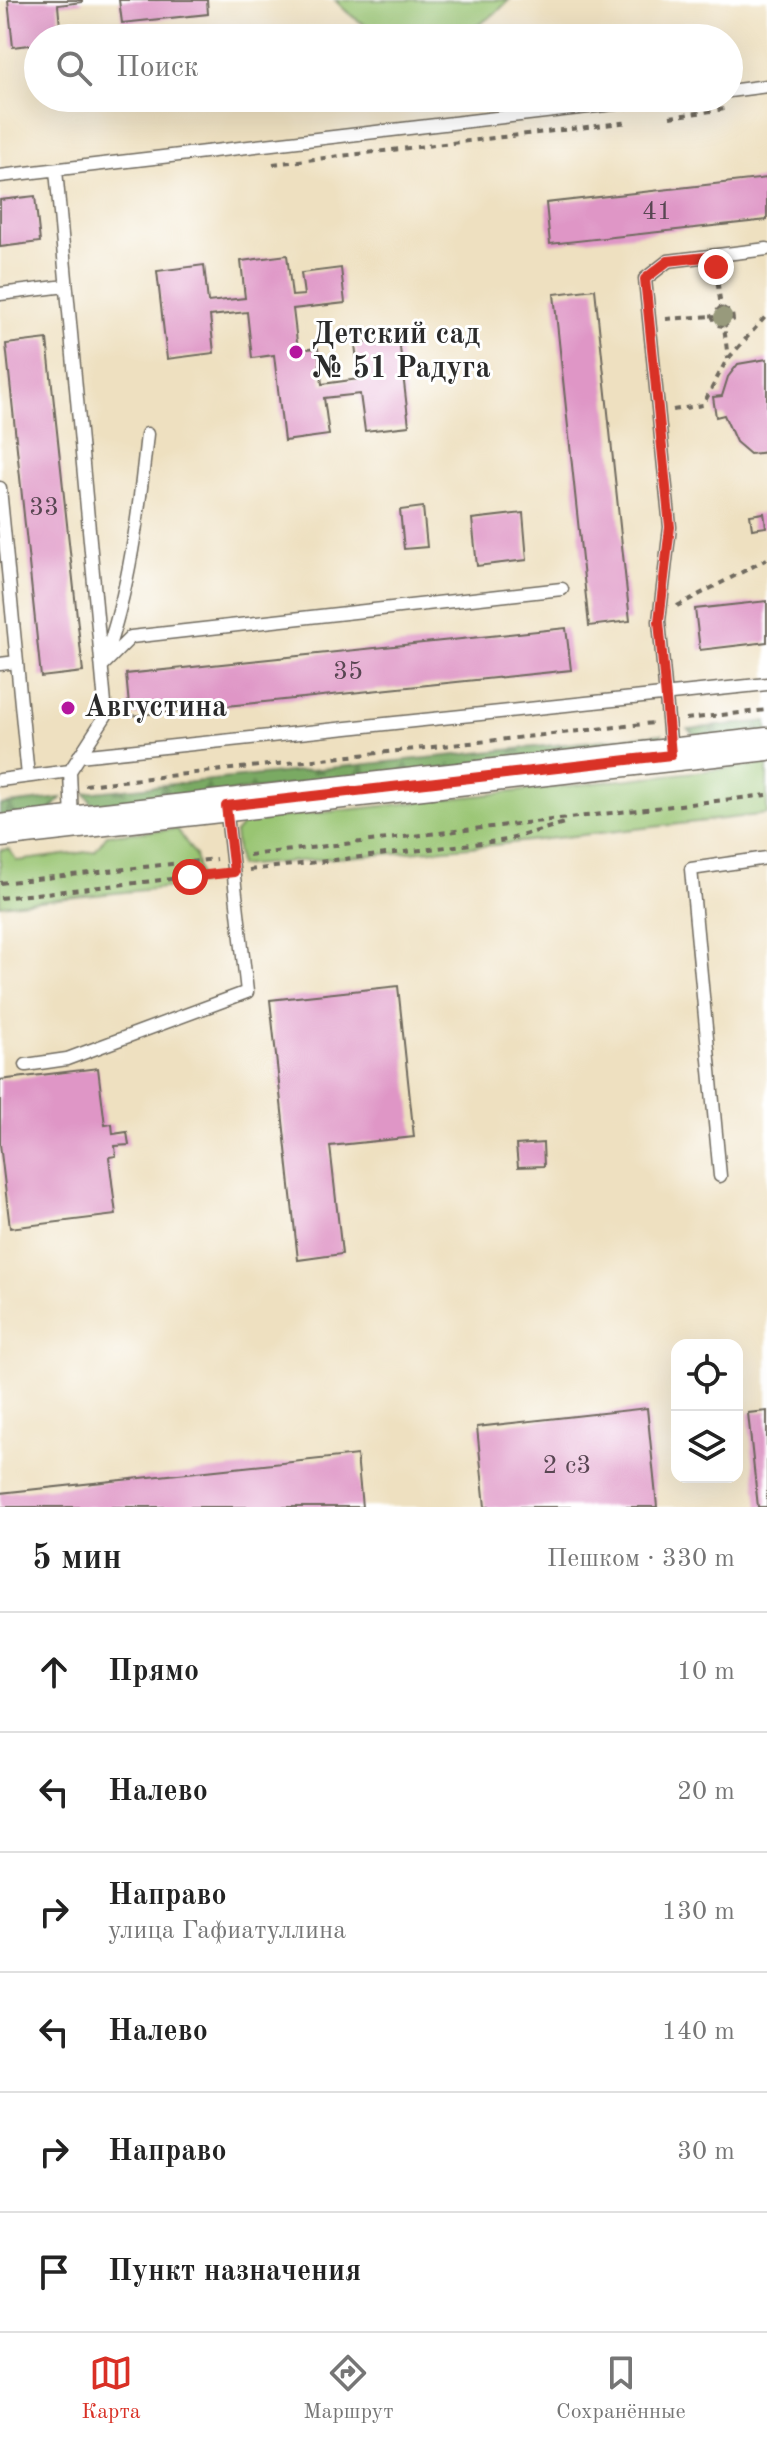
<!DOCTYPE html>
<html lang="ru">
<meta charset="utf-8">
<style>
:root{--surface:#fff;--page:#f2f2f2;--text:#222;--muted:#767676;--line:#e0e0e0;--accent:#d93025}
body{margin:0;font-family:"Old Standard TT",serif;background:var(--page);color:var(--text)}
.controls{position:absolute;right:24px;bottom:24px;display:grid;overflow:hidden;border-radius:16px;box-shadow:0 8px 32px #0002}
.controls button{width:72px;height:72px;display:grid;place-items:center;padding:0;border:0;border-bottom:2px solid var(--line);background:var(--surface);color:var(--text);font:40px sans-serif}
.stop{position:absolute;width:24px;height:24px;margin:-18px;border:6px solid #d93025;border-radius:50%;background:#fff}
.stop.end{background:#d93025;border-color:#fff;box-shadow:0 2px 8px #0008}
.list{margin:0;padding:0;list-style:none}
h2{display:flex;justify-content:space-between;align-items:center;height:104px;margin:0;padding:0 32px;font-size:34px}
h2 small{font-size:26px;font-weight:400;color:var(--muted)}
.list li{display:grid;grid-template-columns:52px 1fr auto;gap:24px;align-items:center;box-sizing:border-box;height:120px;padding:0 32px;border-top:2px solid var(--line)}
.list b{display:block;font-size:30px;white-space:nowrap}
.list p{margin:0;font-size:26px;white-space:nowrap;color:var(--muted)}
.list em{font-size:26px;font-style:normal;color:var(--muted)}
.icon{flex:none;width:44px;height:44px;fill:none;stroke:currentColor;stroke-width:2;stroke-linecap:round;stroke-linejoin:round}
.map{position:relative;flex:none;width:767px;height:1507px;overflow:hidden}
.search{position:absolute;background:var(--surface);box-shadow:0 8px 32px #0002;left:24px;right:24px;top:24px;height:88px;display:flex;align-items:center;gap:20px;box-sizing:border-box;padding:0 28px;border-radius:44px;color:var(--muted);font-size:30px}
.sheet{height:824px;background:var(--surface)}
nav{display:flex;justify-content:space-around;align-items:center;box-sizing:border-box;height:112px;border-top:2px solid var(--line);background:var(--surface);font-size:22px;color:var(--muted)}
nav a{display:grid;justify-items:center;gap:4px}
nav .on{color:var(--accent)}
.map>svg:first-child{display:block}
.grass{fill:#99c572;stroke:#62784e;stroke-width:2}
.forest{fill:url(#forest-firs);stroke:#526a48;stroke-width:2}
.building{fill:#df96c6}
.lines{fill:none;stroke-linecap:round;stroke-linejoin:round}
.service-casing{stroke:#6f6a5f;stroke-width:15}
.tertiary-casing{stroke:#6f6a5f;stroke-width:35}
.path{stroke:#6f6a5f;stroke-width:4;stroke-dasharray:6 6;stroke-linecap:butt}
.service{stroke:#fff;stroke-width:12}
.tertiary{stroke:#fff;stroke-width:32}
.tree{fill:#989a7c}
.route{stroke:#d93025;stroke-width:10}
.poi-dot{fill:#b5179e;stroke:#fff;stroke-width:3}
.labels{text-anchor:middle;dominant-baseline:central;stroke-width:6;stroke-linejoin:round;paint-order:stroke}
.number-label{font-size:26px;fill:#584652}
.poi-label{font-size:30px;font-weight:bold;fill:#2b2b2b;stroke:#fff;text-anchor:start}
</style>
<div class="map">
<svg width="767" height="1507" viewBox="0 0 767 1507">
<defs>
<pattern id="forest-firs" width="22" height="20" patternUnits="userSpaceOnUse" patternTransform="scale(2)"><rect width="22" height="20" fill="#7aaa64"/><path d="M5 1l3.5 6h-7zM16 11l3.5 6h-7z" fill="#648b53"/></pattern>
</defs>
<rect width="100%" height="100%" fill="#fff"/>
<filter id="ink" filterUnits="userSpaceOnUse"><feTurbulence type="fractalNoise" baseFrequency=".0125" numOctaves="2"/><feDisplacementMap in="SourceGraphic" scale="16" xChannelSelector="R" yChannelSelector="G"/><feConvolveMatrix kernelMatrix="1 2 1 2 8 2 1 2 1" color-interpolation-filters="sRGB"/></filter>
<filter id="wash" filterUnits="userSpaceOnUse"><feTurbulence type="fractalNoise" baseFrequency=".006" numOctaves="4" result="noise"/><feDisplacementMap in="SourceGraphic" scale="32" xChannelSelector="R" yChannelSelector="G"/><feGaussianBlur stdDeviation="1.8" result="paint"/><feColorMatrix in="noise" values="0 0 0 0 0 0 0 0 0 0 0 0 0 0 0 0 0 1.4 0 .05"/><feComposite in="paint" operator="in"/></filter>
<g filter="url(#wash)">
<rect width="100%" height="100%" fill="#eee0c0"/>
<path class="grass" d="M335,0h174c-46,51 -127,54 -174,0z
M767,764v50l-273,31 -255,21 -4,-33 10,-12z
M177,829l18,26 6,29 -201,21v-55l9,-1 8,12 78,-10 12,-16z"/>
<path class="forest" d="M767,721v12l-66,8 -13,-12z
M662,734l-4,11 -564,62 -9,-14z
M61,798l-10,13 -51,6v-12z"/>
<g id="blocks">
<path class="building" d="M8,0h74v2l-24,3 3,33h-23v6l-25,3z
M119,0h88l1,14 -86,9z
M767,178v42l-217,24 -4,-41z
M35,196l5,46 -40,5v-47z
M287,255l5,41 12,-1 -3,-22 40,-5 4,35 -52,6 5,41 20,-2 4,36 37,-5 -4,-35 44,-5 10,87 -44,5 -5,-37 -36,4 5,37 -45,6 -10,-86 -22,3 -5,-46 -37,4 4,37 -47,6 -10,-88 47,-6 4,37 37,-4 -4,-37z
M595,289l35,332 -41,5 -35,-332z
M47,339l36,333 -42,5 -35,-333z
M767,359v93l-17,2 -14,-12 -12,-27 -8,2 -3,-20 9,-1 6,-19 10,-13z
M423,507l4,40 -23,2 -4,-39z
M523,513l4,47 -50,6 -5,-47z
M764,513l2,14 -14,2 -2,-14z
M767,601v41l-67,8 -5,-41z
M566,628l5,42 -441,46 -4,-42z
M398,986l16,151 -84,9 12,108 -44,6 -28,-260z
M98,1068l7,57 7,-1 1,10 14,-2 2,13 -14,1 1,10 -7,1 7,58 -106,13 -10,-84v-64z
M543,1143l1,23 -26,1 -2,-22z
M647,1408l10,99h-172l-8,-80z
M767,1411v96h-9l-10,-94z
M357,1455l5,52h-362v-14z"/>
</g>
</g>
<g filter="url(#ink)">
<use href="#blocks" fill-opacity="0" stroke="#6f6a5f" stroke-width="2"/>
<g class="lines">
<g class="service-casing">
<path id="service" d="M729,91l38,-5
M56,170l50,545 -36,56 2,50
M0,176l666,-78
M0,294l66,-8
M0,488l28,288
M103,663c27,-74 36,-151 44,-229
M0,664l17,-2
M102,666l29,-29 431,-48
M671,752l-12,-131 11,-94 -25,-248 23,-18 99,-12
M79,756l688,-72
M0,780l70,-9
M26,1065l41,-6 180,-67 -21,-186
M720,1176l-29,-307 76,-11"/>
</g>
<g class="tertiary-casing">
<path id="tertiary" d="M0,831l767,-87"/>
</g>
<path class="path" d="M670,117l55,-8
M273,164l357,-42
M716,271l5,36 -9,9 5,9 7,1 4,33
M723,308l9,5 1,7 -9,6
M666,319l46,-3
M673,410l30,-5 23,-44 41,-46
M677,606l90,-47
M686,719l81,-9
M85,785l568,-62
M249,855l518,-60
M249,870l258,-30 57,-17
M0,883l216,-24
M0,898l216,-24"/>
<use href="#service" class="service"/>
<use href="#tertiary" class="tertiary"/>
</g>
<circle class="tree" cx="723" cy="317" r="9"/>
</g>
<g class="lines" filter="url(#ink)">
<path class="route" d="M190,877l44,-5 -8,-66 445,-51 -12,-134 11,-94 -25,-248 23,-18 47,-5 1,11"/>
</g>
<g class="poi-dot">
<circle cx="296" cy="352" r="8"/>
<circle cx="68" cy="708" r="8"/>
</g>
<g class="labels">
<g class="number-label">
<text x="657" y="212">41</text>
<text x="44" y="508">33</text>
<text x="348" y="672">35</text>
<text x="567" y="1466">2 с3</text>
</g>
<g class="poi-label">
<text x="312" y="335">Детский сад<tspan x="312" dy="34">№ 51 Радуга</tspan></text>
<text x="84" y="708">Августина</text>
</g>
</g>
</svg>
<div class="controls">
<button><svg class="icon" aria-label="locate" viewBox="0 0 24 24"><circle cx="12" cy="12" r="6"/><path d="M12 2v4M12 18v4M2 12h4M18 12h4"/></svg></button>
<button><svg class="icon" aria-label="layers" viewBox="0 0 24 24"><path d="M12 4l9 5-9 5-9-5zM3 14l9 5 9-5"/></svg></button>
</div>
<div class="stop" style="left:190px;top:877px"></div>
<div class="stop end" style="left:716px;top:267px"></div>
<div class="search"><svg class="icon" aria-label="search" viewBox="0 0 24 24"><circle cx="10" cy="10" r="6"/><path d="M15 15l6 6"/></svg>Поиск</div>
</div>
<section class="sheet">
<h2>5 мин<small>Пешком · 330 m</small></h2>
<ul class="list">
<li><svg class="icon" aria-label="ahead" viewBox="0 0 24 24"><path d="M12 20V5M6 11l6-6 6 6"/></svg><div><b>Прямо</b></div><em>10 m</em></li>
<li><svg class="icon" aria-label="left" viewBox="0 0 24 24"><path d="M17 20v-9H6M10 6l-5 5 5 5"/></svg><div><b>Налево</b></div><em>20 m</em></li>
<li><svg class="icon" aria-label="right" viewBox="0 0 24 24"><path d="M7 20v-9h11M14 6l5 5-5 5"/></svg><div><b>Направо</b><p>улица Гафиатуллина</p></div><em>130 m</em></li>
<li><svg class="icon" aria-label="left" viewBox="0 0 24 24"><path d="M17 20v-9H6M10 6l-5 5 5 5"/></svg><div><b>Налево</b></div><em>140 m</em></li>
<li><svg class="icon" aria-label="right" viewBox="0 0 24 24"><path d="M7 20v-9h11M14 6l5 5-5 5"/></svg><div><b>Направо</b></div><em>30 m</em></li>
<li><svg class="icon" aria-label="arrive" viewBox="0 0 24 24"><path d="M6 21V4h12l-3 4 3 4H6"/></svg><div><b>Пункт назначения</b></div></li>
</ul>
</section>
<nav>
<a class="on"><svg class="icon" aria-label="map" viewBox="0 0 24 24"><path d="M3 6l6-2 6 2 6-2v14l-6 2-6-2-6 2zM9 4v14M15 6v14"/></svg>Карта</a>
<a><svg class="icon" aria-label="directions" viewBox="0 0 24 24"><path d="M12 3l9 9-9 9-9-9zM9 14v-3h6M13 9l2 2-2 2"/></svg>Маршрут</a>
<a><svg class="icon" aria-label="saved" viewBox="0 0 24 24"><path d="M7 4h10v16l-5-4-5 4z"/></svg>Сохранённые</a>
</nav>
